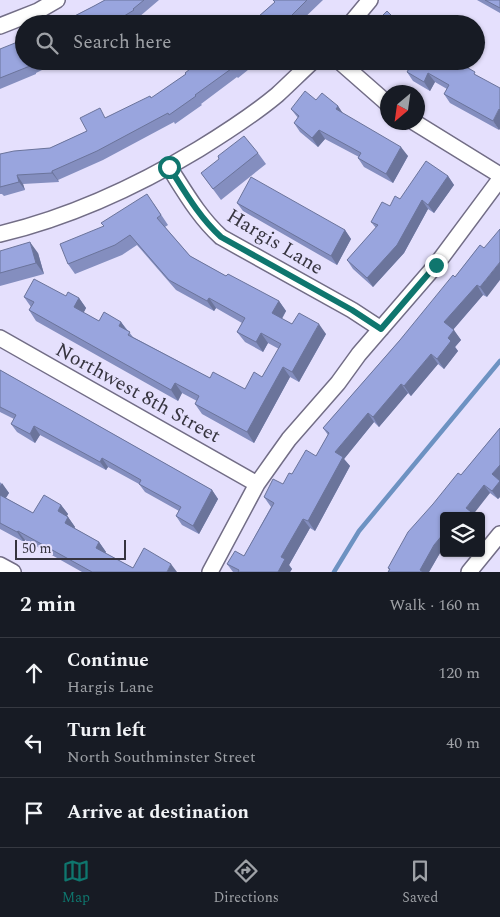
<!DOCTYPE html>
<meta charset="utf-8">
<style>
:root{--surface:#171b24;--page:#242831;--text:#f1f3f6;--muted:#9ea1a6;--line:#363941;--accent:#0f766e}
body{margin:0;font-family:Spectral,serif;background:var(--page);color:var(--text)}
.controls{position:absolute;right:15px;bottom:15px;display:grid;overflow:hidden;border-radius:5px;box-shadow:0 1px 4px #0004}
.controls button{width:45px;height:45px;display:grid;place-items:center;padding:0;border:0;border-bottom:1px solid var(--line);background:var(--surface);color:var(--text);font:25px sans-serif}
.compass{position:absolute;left:380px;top:85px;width:45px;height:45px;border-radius:50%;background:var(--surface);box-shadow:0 1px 4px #0004;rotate:209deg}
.scale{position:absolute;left:15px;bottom:12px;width:111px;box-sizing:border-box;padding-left:5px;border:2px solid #36343f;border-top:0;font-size:14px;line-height:18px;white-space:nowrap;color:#36343f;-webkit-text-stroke:4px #e5e0fd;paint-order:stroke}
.stop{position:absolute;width:15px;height:15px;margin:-11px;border:4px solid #0f766e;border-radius:50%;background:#fff}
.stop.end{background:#0f766e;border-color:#fff;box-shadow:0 1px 5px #0008}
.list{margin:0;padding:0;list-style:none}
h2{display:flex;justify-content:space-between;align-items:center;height:65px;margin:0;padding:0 20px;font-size:21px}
h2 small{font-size:16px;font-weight:400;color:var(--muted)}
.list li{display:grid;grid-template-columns:32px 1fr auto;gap:15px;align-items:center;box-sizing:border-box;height:70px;padding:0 20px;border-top:1px solid var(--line)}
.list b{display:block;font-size:19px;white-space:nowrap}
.list p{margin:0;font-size:16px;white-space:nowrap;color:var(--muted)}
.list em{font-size:16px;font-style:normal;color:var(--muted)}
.icon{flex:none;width:28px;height:28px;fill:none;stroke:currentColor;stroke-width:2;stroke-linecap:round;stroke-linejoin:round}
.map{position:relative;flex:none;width:500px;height:572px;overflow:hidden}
.search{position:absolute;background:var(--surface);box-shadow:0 1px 4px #0004;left:15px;right:15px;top:15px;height:55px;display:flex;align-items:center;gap:12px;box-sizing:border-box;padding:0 18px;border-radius:28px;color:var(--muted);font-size:19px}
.sheet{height:275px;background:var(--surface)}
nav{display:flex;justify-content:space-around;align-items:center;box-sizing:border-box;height:70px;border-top:1px solid var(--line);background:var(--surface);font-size:14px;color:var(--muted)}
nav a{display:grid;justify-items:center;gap:2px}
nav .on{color:var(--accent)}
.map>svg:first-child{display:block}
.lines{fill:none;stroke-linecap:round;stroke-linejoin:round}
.stream{stroke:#6d92c2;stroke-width:4.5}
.street-casing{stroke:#726d86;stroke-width:18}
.street{stroke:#fff;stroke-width:15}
.wall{fill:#848ebf}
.shaded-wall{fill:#6b749b}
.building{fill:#99a5de;stroke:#6b749b}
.route{stroke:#0f766e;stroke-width:6}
.labels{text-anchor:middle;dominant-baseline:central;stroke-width:5;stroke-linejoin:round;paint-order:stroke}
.street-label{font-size:20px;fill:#36343f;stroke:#e5e0fd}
</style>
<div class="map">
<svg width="500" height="572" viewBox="0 0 500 572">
<rect width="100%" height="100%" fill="#e5e0fd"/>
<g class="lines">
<path class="stream" d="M334,572l25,-41 141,-170"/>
<g class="street-casing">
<path id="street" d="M350,24l20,-24
M0,26l38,-15 19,-11
M339,61l49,43
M414,122l86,53
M169,167c16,25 30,50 52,70l131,73 29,19
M0,234c71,-17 136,-47 199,-85 26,-16 54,-34 78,-54 12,-11 24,-23 36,-34
M0,338l257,146
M0,565l13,7
M210,572l47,-88 17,-24 15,-21 49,-56 21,-29 77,-89 64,-86
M469,572l31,-38"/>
</g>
<use href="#street" class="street"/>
</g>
<path class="wall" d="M105,0h54l-20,17 1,2 -9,5h-72l35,-18z
M273,0h50l-25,24h-48l25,-22z
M477,0h23v13z
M0,49l24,12h36l-24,12v1l-36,15z
M200,61h59l-21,17 -1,-1 -36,27 1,1 -27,19 -1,-2 -71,38 -45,20 1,2 -36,2 2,6 -21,6 -2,-2h-2v-40l50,-6 37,-17 20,-14 45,-19 34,-24z
M397,61h59l43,69 -49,-27 -6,-9 3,-5 -12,-7 -5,9 -17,-10 -6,-9 2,-4z
M316,100l22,6 5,8 65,42 -15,27 -29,-16 -6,-9 1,-1 -34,-18 -7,8 -18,-15 -6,-9 4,-5 -7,-9z
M258,153l8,11 -45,36 -20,-27z
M448,176l6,9 -20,28 -6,-4 -24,44 -31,34 -20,-18 -6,-9 29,-32 -5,-6 29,-23z
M237,203l108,27 6,9 -14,26 -94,-54z
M154,204l14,21 -3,2 25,29 36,20 53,25 7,10 -4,8 10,5 34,10 -27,48 -9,-5 -36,66 -52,-29 -7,-10 2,-3 -15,-8 -4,8 -142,-80 -7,-11 2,-3 -7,-10 42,-1 13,2 7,10 -3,5 16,8 22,1 12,15 77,41 35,11 17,-12 17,-28 -11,-6 -5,9 -18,-10 -8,-10 5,-9 -26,-15 -2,3 -38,-21 -39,-45 -15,10 -47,19 -7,-10 36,-38z
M480,245l7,52 -4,-2 -30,35 8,10 -6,7 3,4 -14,18 -6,-5 -27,32 -3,-3 -29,34 -5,-5 -30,37 6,7 -35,65 -5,-3 -21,37 3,4 -2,3h-57l-6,-8 17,-8 27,-49 -7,-10 19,-13 9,-10 24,-18 12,-21 -5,-7 132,-151z
M0,251l38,2 6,21 -44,12z
M0,370l212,120 6,9 -19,35 -17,-9 -6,-9 3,-5 -34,-19 -6,-8 -31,-17 -2,3 -66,-35 -5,8 -18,-11 -6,-8 3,-5 -14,-7z
M500,428v69l-2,2 -8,-6 -46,23 -4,37 -11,19h-41l1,-2 -1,-2 73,-93z
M0,482l9,11 -3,5 27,15 28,-8 7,9 -1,2 1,1 7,10 -1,1 25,14 7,10 -1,1 28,15 44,4h-95l-57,-32 -1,2 -24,-13z"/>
<path class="shaded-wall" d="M428,73l7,9 -5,9 -6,-9z
M338,106l6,9 -8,-6z
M499,109l1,1v19l-1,1 -6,-9z
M319,130l6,9 -7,8 -6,-9z
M401,147l7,9 -15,27 -7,-9z
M52,171l6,9 1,2 -7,-9z
M17,175l6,9 2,6 -6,-8z
M448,176l6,9 -20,28 -6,-8z
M422,200l6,9 -24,44 -31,34 -6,-9z
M345,230l6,9 -14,26 -6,-9z
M30,242l8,11 6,21 -8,-11z
M500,262v18l-13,17 -7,-10z
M477,285l6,10 -32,37 -7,-10z
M79,298l7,10 -5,10 -7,-11z
M209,298l7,10 -2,3 -7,-10z
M279,301l7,10 -7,12 -7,-10z
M121,322l7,10 -9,-6z
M319,324l7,10 -27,48 -7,-10z
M454,330l7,10 -6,7 3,4 -14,18 -7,-10 11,-21z
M261,333l7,10 -5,9 -7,-10z
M431,354l7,10 -27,32 -7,-10z
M283,367l7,10 -36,66 -7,-11z
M175,383l7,10 -4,8 -7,-11z
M401,384l7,9 -29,34 -6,-10z
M368,413l6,9 -30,37 6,7 -35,65 -7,-10 27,-69z
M34,426l6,9 -5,8 -5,-9z
M102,458l6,9 -2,3 -6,-8z
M500,465v16l-8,-7z
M500,481v16l-2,2 -6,-8z
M2,483l7,10 -6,9 -3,-4v-12z
M484,485l6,8 -18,23 -6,-8z
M212,490l6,9 -19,35 -6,-8z
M61,505l7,9 -4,7 -6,-10z
M68,517l7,10 -3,6 -7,-10z
M303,519l7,9 -21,37 3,4 -2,3h-12l3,-15z
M18,531l7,9 -1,2 -7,-10z
M444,533v16l-4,4 -11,19h-8l-1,-2 14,-25z
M99,542l7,10 -4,5 -6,-9z
M171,564l6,8h-10z"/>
<path class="building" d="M105,0h39l-11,9 1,1 -23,14h-52l35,-18z
M273,0h34l-24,24h-33l25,-22z
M485,0h15v8z
M387,11l13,13h-26z
M20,41l1,2 3,-2v20h13l-7,3v2l-30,12v-29z
M200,61h42l-10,9 -1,-1 -36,26 1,1 -27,19 -1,-2 -71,38 -45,20v2l-35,2 2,7 -19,5v-33l14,-3 36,-3 37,-17 -7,-13 20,-10 5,10 45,-22 1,2 35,-24 -1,-1z
M407,61h49l19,11 -1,2 26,14v22l-1,-1 -6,12 -49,-27 5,-9 -21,-12 -4,9 -17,-10 5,-8z
M305,91l11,9 6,-7 16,13 -2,3 65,38 -15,27 -28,-16 3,-5 -42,-23 -7,8 -18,-15 5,-7 -8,-7z
M244,136l14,17 -45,36 -12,-16 18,-14 -1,-3z
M426,161l22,15 -20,29 -6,-5 -25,45 -30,33 -20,-18 31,-35 -7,-3 11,-20 8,4 5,-10 5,3z
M251,177l94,53 -14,26 -94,-53z
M147,194l14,21 -4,3 33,38 36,20 2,-2 51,27 -7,12 20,11 7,-11 20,11 -27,48 -9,-5 -36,65 -52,-28 4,-8 -24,-13 -4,7 -142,-80 5,-8 -10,-5 10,-18 32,17 2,-4 11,6 -5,9 25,14 5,-9 17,10 -2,4 11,6 -2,3 82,43 3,-6 32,17 9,-17 8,5 19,-33 -20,-11 -5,9 -19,-10 8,-14 -36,-20 -2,3 -38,-21 -39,-45 -15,10 -47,19 -8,-20 44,-18 -3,-3z
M500,229v33l-20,25 -3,-2 -33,37 10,8 -6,8 3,3 -14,18 -6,-5 -27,32 -3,-2 -28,33 -5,-4 -33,39 8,5 -35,64 -5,-2 -22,38 4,2 -7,13h-40l1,-2 -12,-6 8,-13 9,5 30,-53 -10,-6 9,-18 10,5 6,-11 3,1 14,-24 10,6 13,-23 -6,-5 77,-88 53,-65 2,2 25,-32 4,3z
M30,242l6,21 -36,10v-22z
M0,370l212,120 -19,36 -17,-10 5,-9 -42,-23 2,-4 -39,-22 -2,4 -66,-36 -4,8 -19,-10 5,-9 -16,-8z
M500,428v37l-8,9 8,7 -8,10 -8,-6 -18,23 9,7 -1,1h-30v17l-10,12 -14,25 3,2h-35l2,-3 -2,-1 20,-36 25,-28 25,-31 3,2z
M0,495l33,18 11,-18 17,10 -3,6 10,6 -3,6 34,19 -3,6 37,20 11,-20 27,16 -4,8h-75l-74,-41 -1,1 -17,-9z"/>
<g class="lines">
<path class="route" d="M169,167c16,25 30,50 52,70l131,73 29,19 55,-64"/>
</g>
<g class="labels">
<g class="street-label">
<text transform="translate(275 242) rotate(31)">Hargis Lane</text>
<text transform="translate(138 393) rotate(29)">Northwest 8th Street</text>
</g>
</g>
</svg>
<div class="controls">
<button><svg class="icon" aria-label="layers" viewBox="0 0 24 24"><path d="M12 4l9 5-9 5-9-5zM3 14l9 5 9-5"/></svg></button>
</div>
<svg class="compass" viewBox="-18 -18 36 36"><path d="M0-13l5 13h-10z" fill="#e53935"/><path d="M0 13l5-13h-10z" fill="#9ea1a6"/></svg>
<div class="scale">50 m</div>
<div class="stop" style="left:169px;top:167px"></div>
<div class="stop end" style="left:436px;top:265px"></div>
<div class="search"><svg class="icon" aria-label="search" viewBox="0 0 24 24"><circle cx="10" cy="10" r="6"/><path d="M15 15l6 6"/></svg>Search here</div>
</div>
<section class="sheet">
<h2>2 min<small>Walk · 160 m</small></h2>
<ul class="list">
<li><svg class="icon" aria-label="ahead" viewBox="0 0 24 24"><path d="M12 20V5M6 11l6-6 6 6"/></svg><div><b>Continue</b><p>Hargis Lane</p></div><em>120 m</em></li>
<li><svg class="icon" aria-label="left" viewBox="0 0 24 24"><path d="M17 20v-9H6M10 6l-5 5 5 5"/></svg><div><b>Turn left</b><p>North Southminster Street</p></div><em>40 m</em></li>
<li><svg class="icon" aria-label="arrive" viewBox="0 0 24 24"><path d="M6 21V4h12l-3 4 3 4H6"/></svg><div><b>Arrive at destination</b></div></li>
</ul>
</section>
<nav>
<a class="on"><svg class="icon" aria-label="map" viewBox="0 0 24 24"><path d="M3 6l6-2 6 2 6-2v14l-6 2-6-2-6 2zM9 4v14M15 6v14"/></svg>Map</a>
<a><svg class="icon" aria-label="directions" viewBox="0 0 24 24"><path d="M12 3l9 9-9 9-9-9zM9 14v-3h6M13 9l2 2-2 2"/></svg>Directions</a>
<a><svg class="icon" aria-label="saved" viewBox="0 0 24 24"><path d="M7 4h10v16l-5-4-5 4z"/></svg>Saved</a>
</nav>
